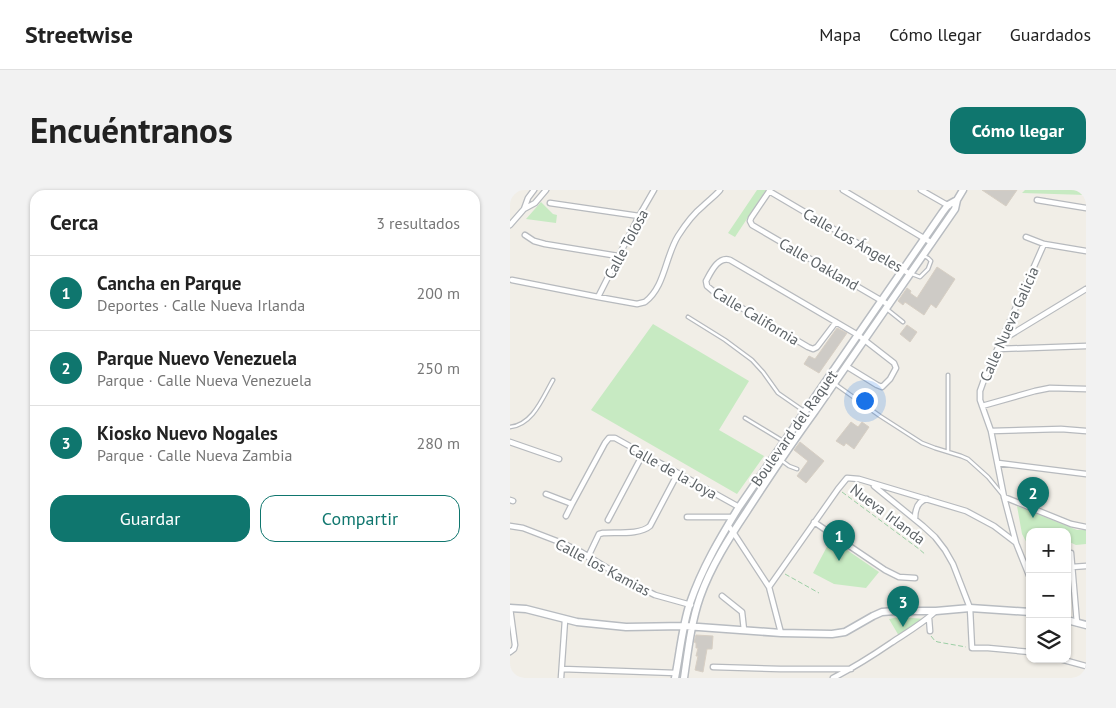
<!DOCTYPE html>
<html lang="es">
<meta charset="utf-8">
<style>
:root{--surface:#fff;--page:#f2f2f2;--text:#222;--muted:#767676;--line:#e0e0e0;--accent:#0f766e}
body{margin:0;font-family:"PT Sans",sans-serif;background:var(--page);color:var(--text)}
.controls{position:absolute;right:15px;bottom:15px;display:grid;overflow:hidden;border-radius:10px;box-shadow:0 1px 4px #0004}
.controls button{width:45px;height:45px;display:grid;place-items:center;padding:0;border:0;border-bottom:1px solid var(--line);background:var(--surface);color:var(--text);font:25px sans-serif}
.you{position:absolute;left:354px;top:210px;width:18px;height:18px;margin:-12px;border:4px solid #fff;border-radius:50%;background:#1a73e8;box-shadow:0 0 0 8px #1a73e833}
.badge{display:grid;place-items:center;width:32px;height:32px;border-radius:50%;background:var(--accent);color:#fff;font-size:16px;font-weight:700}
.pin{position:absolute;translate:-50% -41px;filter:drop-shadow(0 1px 2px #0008)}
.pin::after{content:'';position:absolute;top:26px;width:18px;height:15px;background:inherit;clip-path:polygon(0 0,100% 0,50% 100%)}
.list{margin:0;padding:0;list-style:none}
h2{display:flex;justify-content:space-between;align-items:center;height:65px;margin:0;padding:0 20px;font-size:21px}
h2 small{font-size:16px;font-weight:400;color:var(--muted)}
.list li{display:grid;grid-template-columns:32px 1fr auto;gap:15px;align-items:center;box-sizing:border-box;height:75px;padding:0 20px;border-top:1px solid var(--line)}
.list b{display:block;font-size:19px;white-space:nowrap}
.list p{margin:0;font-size:16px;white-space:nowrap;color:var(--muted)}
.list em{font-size:16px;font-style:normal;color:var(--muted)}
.actions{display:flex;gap:10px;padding:15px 20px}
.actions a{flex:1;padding:11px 0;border:1px solid var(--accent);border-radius:15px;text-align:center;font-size:18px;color:var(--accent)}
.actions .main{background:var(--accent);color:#fff}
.icon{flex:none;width:28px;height:28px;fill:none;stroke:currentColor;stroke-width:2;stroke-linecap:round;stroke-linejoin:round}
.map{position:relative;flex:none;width:576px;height:488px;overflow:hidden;border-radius:15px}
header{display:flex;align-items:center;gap:30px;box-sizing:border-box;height:70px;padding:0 25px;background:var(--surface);border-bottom:1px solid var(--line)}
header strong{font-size:24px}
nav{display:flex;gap:28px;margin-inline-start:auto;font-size:18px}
.intro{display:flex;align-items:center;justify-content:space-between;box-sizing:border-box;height:120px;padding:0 30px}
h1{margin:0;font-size:35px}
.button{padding:12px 22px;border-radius:15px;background:var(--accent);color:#fff;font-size:18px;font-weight:700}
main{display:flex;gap:30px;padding:0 30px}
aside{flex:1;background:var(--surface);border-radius:15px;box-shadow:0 1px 4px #0004}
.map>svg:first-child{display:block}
.green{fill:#c7eac2}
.building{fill:#cecbc6;stroke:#d7cfc4}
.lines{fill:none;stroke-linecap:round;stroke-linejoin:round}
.lane-casing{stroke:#b7babe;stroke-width:5}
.street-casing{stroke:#b7babe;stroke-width:7}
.secondary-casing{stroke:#b8bcc1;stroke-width:9}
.path{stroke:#9ccea5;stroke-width:1;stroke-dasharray:5 2.5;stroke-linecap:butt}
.lane{stroke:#fff;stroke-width:2.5}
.street{stroke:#fff;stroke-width:4.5}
.secondary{stroke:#fff;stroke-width:6}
.labels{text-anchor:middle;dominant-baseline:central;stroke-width:4.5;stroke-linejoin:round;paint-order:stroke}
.street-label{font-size:15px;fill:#5e6468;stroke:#fff}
</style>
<header>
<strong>Streetwise</strong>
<nav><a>Mapa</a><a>Cómo llegar</a><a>Guardados</a></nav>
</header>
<div class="intro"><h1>Encuéntranos</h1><a class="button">Cómo llegar</a></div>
<main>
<aside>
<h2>Cerca<small>3 resultados</small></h2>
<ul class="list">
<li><span class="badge">1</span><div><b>Cancha en Parque</b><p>Deportes · Calle Nueva Irlanda</p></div><em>200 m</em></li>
<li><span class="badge">2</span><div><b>Parque Nuevo Venezuela</b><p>Parque · Calle Nueva Venezuela</p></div><em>250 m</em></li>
<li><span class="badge">3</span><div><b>Kiosko Nuevo Nogales</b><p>Parque · Calle Nueva Zambia</p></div><em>280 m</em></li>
</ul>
<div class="actions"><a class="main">Guardar</a><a>Compartir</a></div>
</aside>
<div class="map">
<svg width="576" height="488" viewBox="0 0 576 488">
<rect width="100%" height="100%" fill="#f1eee7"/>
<path class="green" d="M247,0h9l-31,47 -7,-4z
M515,0h61v5l-64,-2z
M31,12l12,12 4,1 -1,8 -30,-4z
M143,134l96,57 -30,49 45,26 -27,38 -146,-84z
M507,316l60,24h9v14l-10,1 -9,-4v-9h-37v17l-8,-15z
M321,349l48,33 -13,16 -32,-4 -21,-11z
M389,427l26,2 -26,17 -10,-17z"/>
<path class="building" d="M472,0h35l-11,16z
M427,77l18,12 -19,29 -5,-4 -7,11 -19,-13 -2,3 -5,-4 9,-13 4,3 -1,2 7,5z
M397,135l10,7 -7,10 -10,-8z
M327,138l10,5 -28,40 -15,-9 5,-8 6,3z
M341,232l7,5 4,-5 7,5 -15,22 -8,-6 -2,3 -8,-5z
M290,252l24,19 -18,22 -9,-7 11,-15 -14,-11z
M186,445l17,1 -1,13h-5l-4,23 -8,-2 3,-14h-2l2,-8h-2v-5l-2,-1z"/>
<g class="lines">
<g class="lane-casing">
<path id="lane" d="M402,84l8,3 8,-8 3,-8 -3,-3 -4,-2
M378,120l15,12
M178,127l37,23 27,20 11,12 15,21 26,18
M438,185v77
M318,189l52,37 42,27 13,5 26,8 7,3 20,18 14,17
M235,228l38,23
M0,237c23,-2 33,-30 43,-47
M271,270l8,6 8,3"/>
</g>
<g class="street-casing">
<path id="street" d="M260,0l-19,28 -1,3 2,4 137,80
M333,0l89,53
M411,0l28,16
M259,1l141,83
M527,10l49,8
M40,13l89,13
M14,19l4,-11 6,-8
M0,35l14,-16 11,-6 11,-13
M15,45l9,6 11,3 73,12
M516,47l18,7 42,7
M2,90l86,17 39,7 8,-2c20,-15 20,-45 33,-66 7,-11 15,-22 25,-30 6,-6 12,-10 17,-16
M88,107l41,-81 15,-26
M326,132l-19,25 -4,2 -5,-2 -95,-56 -6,-5 -1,-5c5,-9 12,-25 24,-21l128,75 36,28 2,5 -6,11 -8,8 -5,-2 -31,-19
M492,150l84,-51
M488,159l88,-3
M472,216l53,-15 15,-3 36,1
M481,241l70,-2 25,2
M0,252l49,17
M488,273l88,11
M364,296l49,40 12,11 10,13 8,14 17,44 2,40h16l42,4
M36,304l26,10 33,-61 4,-5h6l124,69
M494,307l67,27 15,3
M0,310l3,1
M56,326l6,-12
M177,327h46
M405,329c0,-8 2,-18 12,-20
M98,330l35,-66
M304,332l71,48 14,7 16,1
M218,335l5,7 36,55 12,46
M0,336l13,2 39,15 19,9 54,33 20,10 36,10
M561,363l6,70
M78,367l11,-23 4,-1c13,-1 37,2 47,-7l28,-53
M562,377l14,-1
M520,388l-14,-35 -12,-46 -13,-66 -11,-31v-9l5,-14 59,-133
M259,397l69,-98 9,-11 12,1 107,32 28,15 21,16
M212,406l20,16 2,18
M419,428l1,13
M0,462l4,-3 1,-4 -5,-37
M550,469l26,7
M203,477l67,2h71
M52,479l114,4
M51,488l4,-58
M323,488c20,-10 39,-22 58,-35 15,-10 31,-19 45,-32"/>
</g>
<g class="secondary-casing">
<path id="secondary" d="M0,418l16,1 51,13 49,5 59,-1 96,7 51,1 13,-2 28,-16 9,-4 13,-1h41l34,-3 60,4
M557,430l19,5
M165,488c5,-25 7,-51 15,-75 12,-35 30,-65 49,-96l203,-294 6,-8 9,-5
M174,488c4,-27 7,-55 16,-81 11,-31 29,-59 47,-86 22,-34 44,-67 68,-100 47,-67 93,-135 140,-202l2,-9 6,-10"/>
</g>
<path class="path" d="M332,302l77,57 7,6
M275,384l34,19
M421,446l4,5 3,1 28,5"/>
<use href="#lane" class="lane"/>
<use href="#street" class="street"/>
<use href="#secondary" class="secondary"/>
</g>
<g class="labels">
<g class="street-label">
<text transform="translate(343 50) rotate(30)">Calle Los Ángeles</text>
<text transform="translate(116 54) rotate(-62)">Calle Tolosa</text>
<text transform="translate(309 74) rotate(30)">Calle Oakland</text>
<text transform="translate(246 126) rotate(31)">Calle California</text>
<text transform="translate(499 134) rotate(-66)">Calle Nueva Galicia</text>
<text transform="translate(284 238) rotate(-55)">Boulevard del Raquet</text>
<text transform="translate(163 281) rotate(29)">Calle de la Joya</text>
<text transform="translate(378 324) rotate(37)">Nueva Irlanda</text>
<text transform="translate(93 377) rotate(28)">Calle los Kamias</text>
</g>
</g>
</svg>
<div class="controls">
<button>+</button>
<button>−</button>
<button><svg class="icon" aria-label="layers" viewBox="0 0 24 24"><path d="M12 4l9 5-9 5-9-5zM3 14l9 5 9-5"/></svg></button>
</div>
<div class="you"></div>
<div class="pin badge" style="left:329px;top:371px">1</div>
<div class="pin badge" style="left:523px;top:328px">2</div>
<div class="pin badge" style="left:393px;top:437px">3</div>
</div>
</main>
